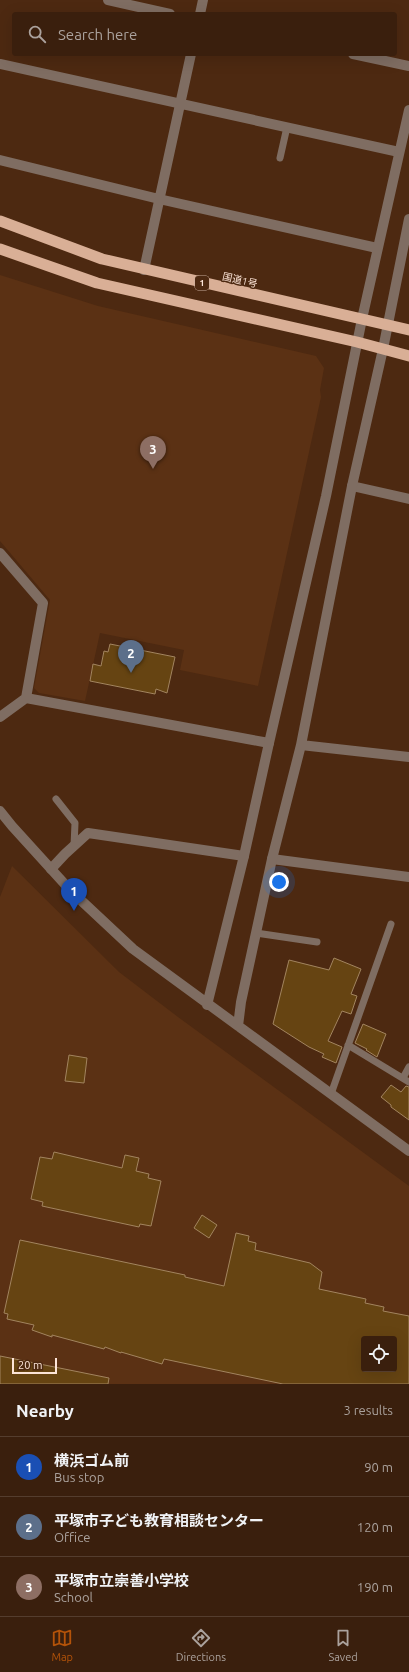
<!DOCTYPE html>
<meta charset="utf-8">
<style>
:root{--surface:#3a1f0d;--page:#452c1b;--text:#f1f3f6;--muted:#aba29d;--line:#543d2e;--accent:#b45309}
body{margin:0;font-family:Ubuntu,"Noto Sans JP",sans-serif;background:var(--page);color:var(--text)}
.controls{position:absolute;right:12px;bottom:12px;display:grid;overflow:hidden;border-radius:4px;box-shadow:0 4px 16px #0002}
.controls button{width:36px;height:36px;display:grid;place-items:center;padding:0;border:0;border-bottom:1px solid var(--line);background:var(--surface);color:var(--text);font:20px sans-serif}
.scale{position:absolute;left:12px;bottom:10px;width:45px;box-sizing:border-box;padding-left:4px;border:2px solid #fce4d7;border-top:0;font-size:11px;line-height:14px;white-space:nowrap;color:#fce4d7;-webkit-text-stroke:3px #4d2911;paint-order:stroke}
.you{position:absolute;left:279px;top:882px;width:14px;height:14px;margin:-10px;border:3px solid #fff;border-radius:50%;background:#1a73e8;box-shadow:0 0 0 6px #1a73e833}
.badge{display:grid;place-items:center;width:26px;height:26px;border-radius:50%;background:var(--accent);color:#fff;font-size:13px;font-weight:700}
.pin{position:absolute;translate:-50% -33px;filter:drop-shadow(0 1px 2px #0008)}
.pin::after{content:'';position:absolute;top:21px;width:14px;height:12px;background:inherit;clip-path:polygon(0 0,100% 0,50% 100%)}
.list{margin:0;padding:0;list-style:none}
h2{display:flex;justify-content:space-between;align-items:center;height:52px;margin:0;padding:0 16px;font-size:17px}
h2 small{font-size:13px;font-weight:400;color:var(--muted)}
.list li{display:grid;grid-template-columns:26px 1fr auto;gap:12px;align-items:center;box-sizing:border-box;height:60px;padding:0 16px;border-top:1px solid var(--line)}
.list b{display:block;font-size:15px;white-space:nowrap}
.list p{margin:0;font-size:13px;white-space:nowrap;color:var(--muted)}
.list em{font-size:13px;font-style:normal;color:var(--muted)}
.icon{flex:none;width:22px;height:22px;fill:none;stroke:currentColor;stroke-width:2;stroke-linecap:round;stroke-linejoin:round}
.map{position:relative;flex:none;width:409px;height:1384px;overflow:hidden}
.search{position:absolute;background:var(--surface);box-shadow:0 4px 16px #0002;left:12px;right:12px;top:12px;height:44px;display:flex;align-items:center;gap:10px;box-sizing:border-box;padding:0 14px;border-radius:4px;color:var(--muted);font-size:15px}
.sheet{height:232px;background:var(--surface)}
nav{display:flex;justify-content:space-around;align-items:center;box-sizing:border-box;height:56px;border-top:1px solid var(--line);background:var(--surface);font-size:11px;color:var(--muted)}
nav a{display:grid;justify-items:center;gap:2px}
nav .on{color:var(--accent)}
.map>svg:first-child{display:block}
.built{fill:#5b3114;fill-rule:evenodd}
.building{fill:#664412;stroke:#a2845f;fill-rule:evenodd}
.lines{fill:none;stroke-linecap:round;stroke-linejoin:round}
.service{stroke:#7f6d62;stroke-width:7}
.minor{stroke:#7f6d62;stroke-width:10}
.tertiary{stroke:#7f6d62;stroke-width:10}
.trunk{stroke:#d9af96;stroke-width:11}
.labels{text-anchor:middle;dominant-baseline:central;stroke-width:3;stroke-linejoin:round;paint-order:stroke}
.shield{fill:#4d2911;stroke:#c8ac9c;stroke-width:1}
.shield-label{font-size:9px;font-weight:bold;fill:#fce4d7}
.street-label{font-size:10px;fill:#fce4d7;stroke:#4d2911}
</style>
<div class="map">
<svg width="409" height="1384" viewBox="0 0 409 1384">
<rect width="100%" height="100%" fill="#4d2911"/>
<path class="built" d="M0,275l98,31 218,50 8,12 -4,22 1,7 -63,289 -78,-16 4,-20 -84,-17 -15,68 -46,-8 -5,-5 16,-88 -50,-59z
M12,866l107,106 59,45 231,169v198h-409v-487zM364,1339h30v30h-30z"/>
<path class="building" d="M110,644l65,13 -8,36 -11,-4 -1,5 -65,-13 3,-17 8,2 3,-15 4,1z
M334,958l27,11 -10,25 6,2 -6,18 -9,-3 -14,30 14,6 -6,16 -14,-6 2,-3 -15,-7 -36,-23 16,-64 40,10z
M363,1024l23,10 -9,23 -11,-7 1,-1 -12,-6z
M69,1055l18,3 -3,25 -19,-2z
M391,1085l10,7 5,-6 3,1v33l-18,-13v-2l-10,-8z
M54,1152l68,16 3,-13 14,3 -3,13 13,3 -1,4 13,3 -10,45 -11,-2 -1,3 -97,-21 1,-4 -12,-3 9,-42 12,2z
M202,1215l15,10 -8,13 -15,-10z
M236,1233l13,3 -1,5 8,2 -1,7 55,13 12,9 -3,17 47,10 -1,4 19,4 -1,4 26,5v68h-126l-119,-25 -2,5 -41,-12v1l-16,-6 -1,2 -52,-14v2l-20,-7 2,-5 -27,-6 1,-5 -4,-1 16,-73 165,35v2l39,9zM364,1339h30v30h-30z
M0,1356l109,22 -1,6h-108z"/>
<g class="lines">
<path class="service" d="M280,158l7,-31
M56,799l19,24 -1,23
M256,933l61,9
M348,1045l61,37
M403,1078l6,-11
M331,1094l60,-170"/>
<path class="minor" d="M108,0l62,14
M200,14l3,-14
M353,54l56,12
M0,64l399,88
M0,160l159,39 218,49
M144,270l47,-216
M352,486l57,13
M0,553l43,50 -17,95 243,45
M0,717l26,-19
M272,859l137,18
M51,869l14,-15 23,-21 156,23"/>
<path class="tertiary" d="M301,745l108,12
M0,811l12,15 59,65 62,58 276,202
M207,1005l37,-149 25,-113 57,-247 36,-177 47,-209
M238,1026l3,-24 31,-143 29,-114 51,-259 31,-137 26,-130"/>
<path class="trunk" d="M0,221l102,38 307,71
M0,249l97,34 260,59 52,14"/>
</g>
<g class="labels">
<rect class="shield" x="195" y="276" width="14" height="14" rx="3"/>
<g class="shield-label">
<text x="202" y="283">1</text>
</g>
<g class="street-label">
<text transform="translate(240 280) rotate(13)">国道1号</text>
</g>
</g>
</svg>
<div class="controls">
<button><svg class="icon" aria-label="locate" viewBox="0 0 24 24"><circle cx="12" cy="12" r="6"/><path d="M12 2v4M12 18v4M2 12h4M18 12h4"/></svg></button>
</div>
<div class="scale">20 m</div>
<div class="you"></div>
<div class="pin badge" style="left:74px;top:911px;background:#1a4fb4">1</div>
<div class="pin badge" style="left:131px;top:673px;background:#5c6f8a">2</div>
<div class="pin badge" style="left:153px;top:469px;background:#8d6e63">3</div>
<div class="search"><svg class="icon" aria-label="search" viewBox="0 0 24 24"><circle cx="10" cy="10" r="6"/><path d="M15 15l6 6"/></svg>Search here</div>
</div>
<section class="sheet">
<h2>Nearby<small>3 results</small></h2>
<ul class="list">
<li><span class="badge" style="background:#1a4fb4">1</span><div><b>横浜ゴム前</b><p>Bus stop</p></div><em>90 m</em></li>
<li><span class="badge" style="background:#5c6f8a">2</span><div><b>平塚市子ども教育相談センター</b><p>Office</p></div><em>120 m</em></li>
<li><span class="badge" style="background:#8d6e63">3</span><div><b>平塚市立崇善小学校</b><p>School</p></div><em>190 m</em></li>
</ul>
</section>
<nav>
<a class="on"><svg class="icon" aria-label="map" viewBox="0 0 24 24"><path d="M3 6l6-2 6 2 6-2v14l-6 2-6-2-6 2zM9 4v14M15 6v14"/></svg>Map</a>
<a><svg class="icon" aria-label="directions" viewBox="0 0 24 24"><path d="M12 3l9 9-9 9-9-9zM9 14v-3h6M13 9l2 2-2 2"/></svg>Directions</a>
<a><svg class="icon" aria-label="saved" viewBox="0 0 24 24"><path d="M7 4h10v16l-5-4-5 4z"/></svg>Saved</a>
</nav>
